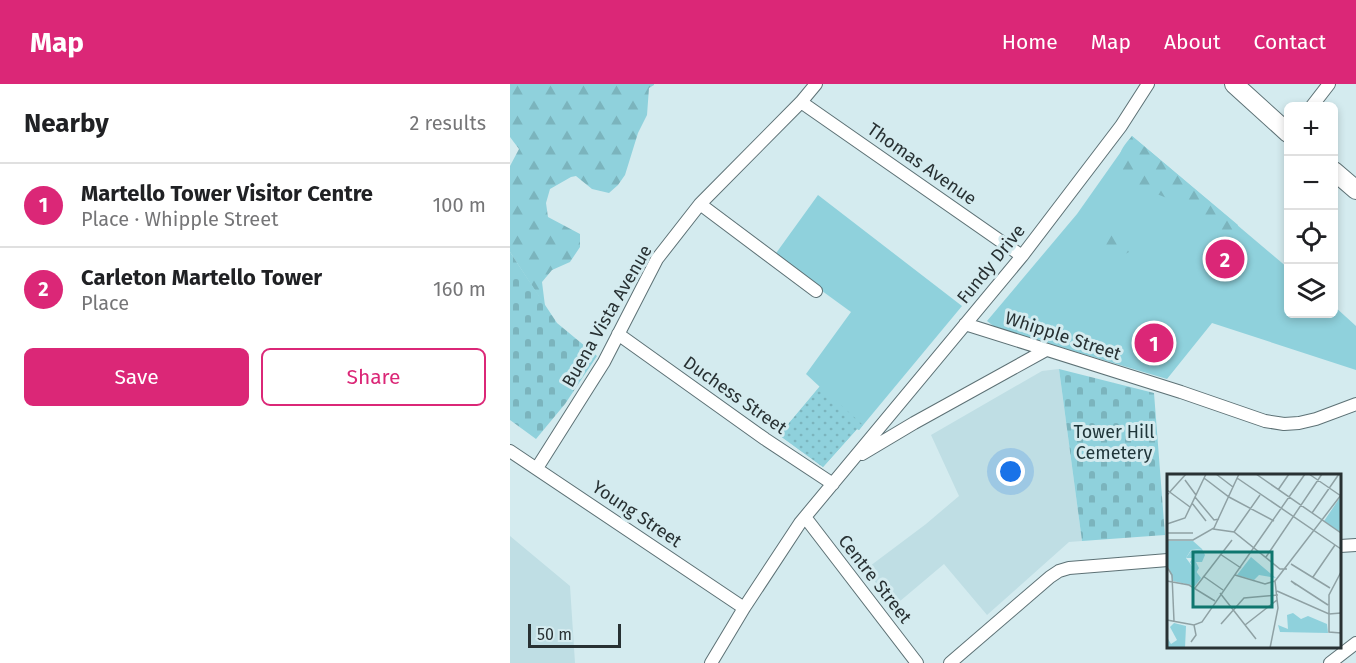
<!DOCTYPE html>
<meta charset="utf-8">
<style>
:root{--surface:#fff;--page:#f6f6f6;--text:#202124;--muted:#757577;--line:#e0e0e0;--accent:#db2777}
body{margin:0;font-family:"Fira Sans",sans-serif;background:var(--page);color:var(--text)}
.controls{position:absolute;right:18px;top:18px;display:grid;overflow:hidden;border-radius:9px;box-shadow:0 3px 9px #0003}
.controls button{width:54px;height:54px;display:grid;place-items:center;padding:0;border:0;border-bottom:2px solid var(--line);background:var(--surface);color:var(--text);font:30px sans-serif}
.scale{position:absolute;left:18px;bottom:15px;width:93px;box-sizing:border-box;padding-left:6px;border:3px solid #283133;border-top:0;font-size:16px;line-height:21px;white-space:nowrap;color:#283133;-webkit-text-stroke:4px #d4ebef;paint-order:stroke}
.you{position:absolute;left:501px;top:388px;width:21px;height:21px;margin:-15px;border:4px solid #fff;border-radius:50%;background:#1a73e8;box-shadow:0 0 0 9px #1a73e833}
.badge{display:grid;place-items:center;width:39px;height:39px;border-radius:50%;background:var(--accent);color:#fff;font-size:20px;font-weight:700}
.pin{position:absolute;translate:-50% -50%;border:3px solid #fff;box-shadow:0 2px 6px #0006}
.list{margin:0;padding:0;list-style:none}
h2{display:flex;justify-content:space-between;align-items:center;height:78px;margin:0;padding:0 24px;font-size:26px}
h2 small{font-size:20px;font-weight:400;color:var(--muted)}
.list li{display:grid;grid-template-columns:39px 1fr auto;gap:18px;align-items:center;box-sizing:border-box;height:84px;padding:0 24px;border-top:2px solid var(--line)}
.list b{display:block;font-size:22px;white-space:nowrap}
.list p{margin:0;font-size:20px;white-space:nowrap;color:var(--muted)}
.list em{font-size:20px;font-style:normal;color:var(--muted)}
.actions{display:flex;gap:12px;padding:18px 24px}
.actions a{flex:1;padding:14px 0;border:2px solid var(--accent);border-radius:9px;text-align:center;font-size:21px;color:var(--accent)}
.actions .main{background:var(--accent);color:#fff}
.icon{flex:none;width:33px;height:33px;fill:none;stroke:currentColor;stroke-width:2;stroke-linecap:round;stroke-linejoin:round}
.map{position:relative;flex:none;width:846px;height:579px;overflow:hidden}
header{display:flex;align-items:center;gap:36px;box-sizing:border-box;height:84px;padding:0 30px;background:var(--accent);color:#fff}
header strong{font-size:28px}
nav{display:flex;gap:33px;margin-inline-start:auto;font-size:21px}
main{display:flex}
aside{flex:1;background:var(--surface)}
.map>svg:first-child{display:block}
.built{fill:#bfdee4}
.grass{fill:#8fd1dc}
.forest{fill:url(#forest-firs)}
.cemetery{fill:url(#cemetery-stones)}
.park{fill:url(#park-dots)}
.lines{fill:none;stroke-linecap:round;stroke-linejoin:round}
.street-casing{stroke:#5d7175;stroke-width:14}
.secondary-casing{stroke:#5d7175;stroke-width:20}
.street{stroke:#fff;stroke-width:12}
.secondary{stroke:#fff;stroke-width:18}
.labels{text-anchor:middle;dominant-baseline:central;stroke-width:6;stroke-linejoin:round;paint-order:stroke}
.street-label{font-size:18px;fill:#283133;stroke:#d4ebef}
.park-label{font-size:18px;fill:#20363a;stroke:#d4ebef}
.inset-road{fill:none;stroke:#8fa1a4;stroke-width:1.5}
.view{fill:#0f766e;fill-opacity:0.15;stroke:#0f766e;stroke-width:3}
.inset-edge{fill:none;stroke:#283133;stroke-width:3}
</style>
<header>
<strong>Map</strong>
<nav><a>Home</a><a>Map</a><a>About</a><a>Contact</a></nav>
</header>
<main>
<aside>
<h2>Nearby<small>2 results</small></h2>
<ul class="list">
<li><span class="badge">1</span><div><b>Martello Tower Visitor Centre</b><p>Place · Whipple Street</p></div><em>100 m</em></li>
<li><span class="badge">2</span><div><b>Carleton Martello Tower</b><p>Place</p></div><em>160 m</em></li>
</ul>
<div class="actions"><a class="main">Save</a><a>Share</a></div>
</aside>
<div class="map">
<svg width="846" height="579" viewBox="0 0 846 579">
<defs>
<pattern id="forest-firs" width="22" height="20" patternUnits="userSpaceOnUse" patternTransform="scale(1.5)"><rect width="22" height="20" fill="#8fd1dc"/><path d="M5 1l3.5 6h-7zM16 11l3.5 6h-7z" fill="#7bb4bd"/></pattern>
<pattern id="cemetery-stones" width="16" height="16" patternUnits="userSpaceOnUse" patternTransform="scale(1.5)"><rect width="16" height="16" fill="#8fd1dc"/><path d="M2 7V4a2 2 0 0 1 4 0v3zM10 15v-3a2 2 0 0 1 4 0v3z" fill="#7bb4bd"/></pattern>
<pattern id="park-dots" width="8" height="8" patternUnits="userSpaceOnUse" patternTransform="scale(1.5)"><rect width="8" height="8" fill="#8fd1dc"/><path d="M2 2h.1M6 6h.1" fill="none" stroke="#7bb4bd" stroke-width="1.8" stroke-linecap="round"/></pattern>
</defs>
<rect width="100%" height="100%" fill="#d4ebef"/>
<path class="built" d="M549,285l23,172 -13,1 -82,73 -43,-51 -51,43 -27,-38 60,-45 33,-28 -28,-61 111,-64z
M0,452l60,50 5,77h-65z"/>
<path class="grass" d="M622,52l156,132v46h46v-8l22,20v44l-144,-47 -45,56 -171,-51 -9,-7 90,-107z
M308,111l144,111 -103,124 -2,-1 -34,38 -44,-32 41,-48 -14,-13 45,-62 -77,-56z"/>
<path class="forest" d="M0,0h144v1l-5,3 -2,27 -9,18 -13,42 -7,10 -9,8 -17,-4 -16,-13 -5,1 -21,12 -4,14 2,14 32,17v13l-10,15 -18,8 -10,12 3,24 -35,-54v-86l9,-17 -9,-12z
M622,52l106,89 -3,10c-17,6 -27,-5 -33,-19 -11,-6 -22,-12 -33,-17 -18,-8 -52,-18 -49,-44 1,-7 8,-14 12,-19z
M597,145c9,0 16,2 22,8v15l-4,2c-4,-2 -7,-4 -11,-6 -6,-3 -11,-1 -17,-5 1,-6 5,-11 10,-14z"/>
<path class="cemetery" d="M0,168l47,71 40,33 -32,48 -29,35 -26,-19z
M549,285l95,24 11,142 -83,6z"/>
<path class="park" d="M310,302l43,39 -4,5 -2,-1 -34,38 -44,-32z"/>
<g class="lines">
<g class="street-casing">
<path id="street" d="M291,18l221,154
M802,22l17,-22
M190,120l116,87
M455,240l216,68 84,29 19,3 15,-1 17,-4 40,-15
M108,250l147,105 68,45
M0,367l234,157
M352,370l52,-31 132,-73
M27,384l67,-106 53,-103 43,-55 101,-102 15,-18
M295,433l112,146
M830,462l16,-1
M201,579l33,-55 56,-85 222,-267 99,-130 27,-42
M440,579l100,-86 9,-6 10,-3 99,-8
M820,579l26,-20"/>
</g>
<g class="secondary-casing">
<path id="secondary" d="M724,0l54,49
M824,87l22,19"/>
</g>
<use href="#street" class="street"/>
<use href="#secondary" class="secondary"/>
</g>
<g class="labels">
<g class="street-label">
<text transform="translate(412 80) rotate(35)">Thomas Avenue</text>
<text transform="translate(481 180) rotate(-51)">Fundy Drive</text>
<text transform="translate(97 232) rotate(-60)">Buena Vista Avenue</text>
<text transform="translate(553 252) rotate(18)">Whipple Street</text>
<text transform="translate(225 311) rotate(35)">Duchess Street</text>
<text transform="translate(127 430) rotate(34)">Young Street</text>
<text transform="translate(365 495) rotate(52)">Centre Street</text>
</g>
<g class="park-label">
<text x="604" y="348">Tower Hill<tspan x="604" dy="21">Cemetery</tspan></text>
</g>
</g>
<g transform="translate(657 390)">
<rect width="174" height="174" fill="#d4ebef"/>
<path d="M84,83l25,21 -17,-3 -5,5 -17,-5z" fill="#8fd1dc"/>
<path d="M35,75l3,6 -3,7h-6l3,6 -3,5 -6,-11 3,-4h-7l5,-7zM126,139l8,6 7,-3 19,8 1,9 -48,-1 -2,-7 10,4 -1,-14z" fill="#8fd1dc"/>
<path d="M0,67h26l9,8 -11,1 -5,8 15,20 -6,8 -22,-5 -6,-17z" fill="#8fd1dc"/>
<path d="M174,22v37l-17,-12zM7,149l12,3 -1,22h-18v-11l4,7 6,-4 -7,-13z" fill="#8fd1dc"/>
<path class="inset-road" d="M49,0l17,13M89,0l85,59M142,0l32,22M37,4l25,19 45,24M70,4l104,71M18,6l11,15M0,16l23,17M111,16l11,-16M0,21l19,-21M28,23l19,23 5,-1M25,29l14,18M145,39l27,-39M0,50l18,-6 21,-44M46,55l21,3 46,37h7M67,58l26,-37M0,59h26M0,66h26l21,-12 25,-54M53,80l21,14M99,83l56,-83M124,90l39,24M0,93l5,8 2,46M174,98l-12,23v37l12,1M68,101l30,9 10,-3 66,-86M36,102l20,14M146,103l22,-32M0,107l22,4 26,16M129,111l-5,-4 37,24M28,114l37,-48M110,117l52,23 12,-1M53,119l36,46M0,146l27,5 8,-3 103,-148M54,150l23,-26 34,-3M78,151l32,-25M24,168l5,-7 -2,-10M103,174l8,-40 -3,-27"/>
<path class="view" d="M26,78h79v55h-79z"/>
<rect width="174" height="174" class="inset-edge"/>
</g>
</svg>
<div class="controls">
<button>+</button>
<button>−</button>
<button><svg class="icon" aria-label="locate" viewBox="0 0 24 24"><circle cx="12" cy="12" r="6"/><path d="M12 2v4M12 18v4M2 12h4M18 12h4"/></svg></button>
<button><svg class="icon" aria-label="layers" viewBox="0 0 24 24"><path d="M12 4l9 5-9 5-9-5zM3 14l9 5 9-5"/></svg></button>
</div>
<div class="scale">50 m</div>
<div class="you"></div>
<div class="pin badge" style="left:644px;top:259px">1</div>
<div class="pin badge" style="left:715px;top:175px">2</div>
</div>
</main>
